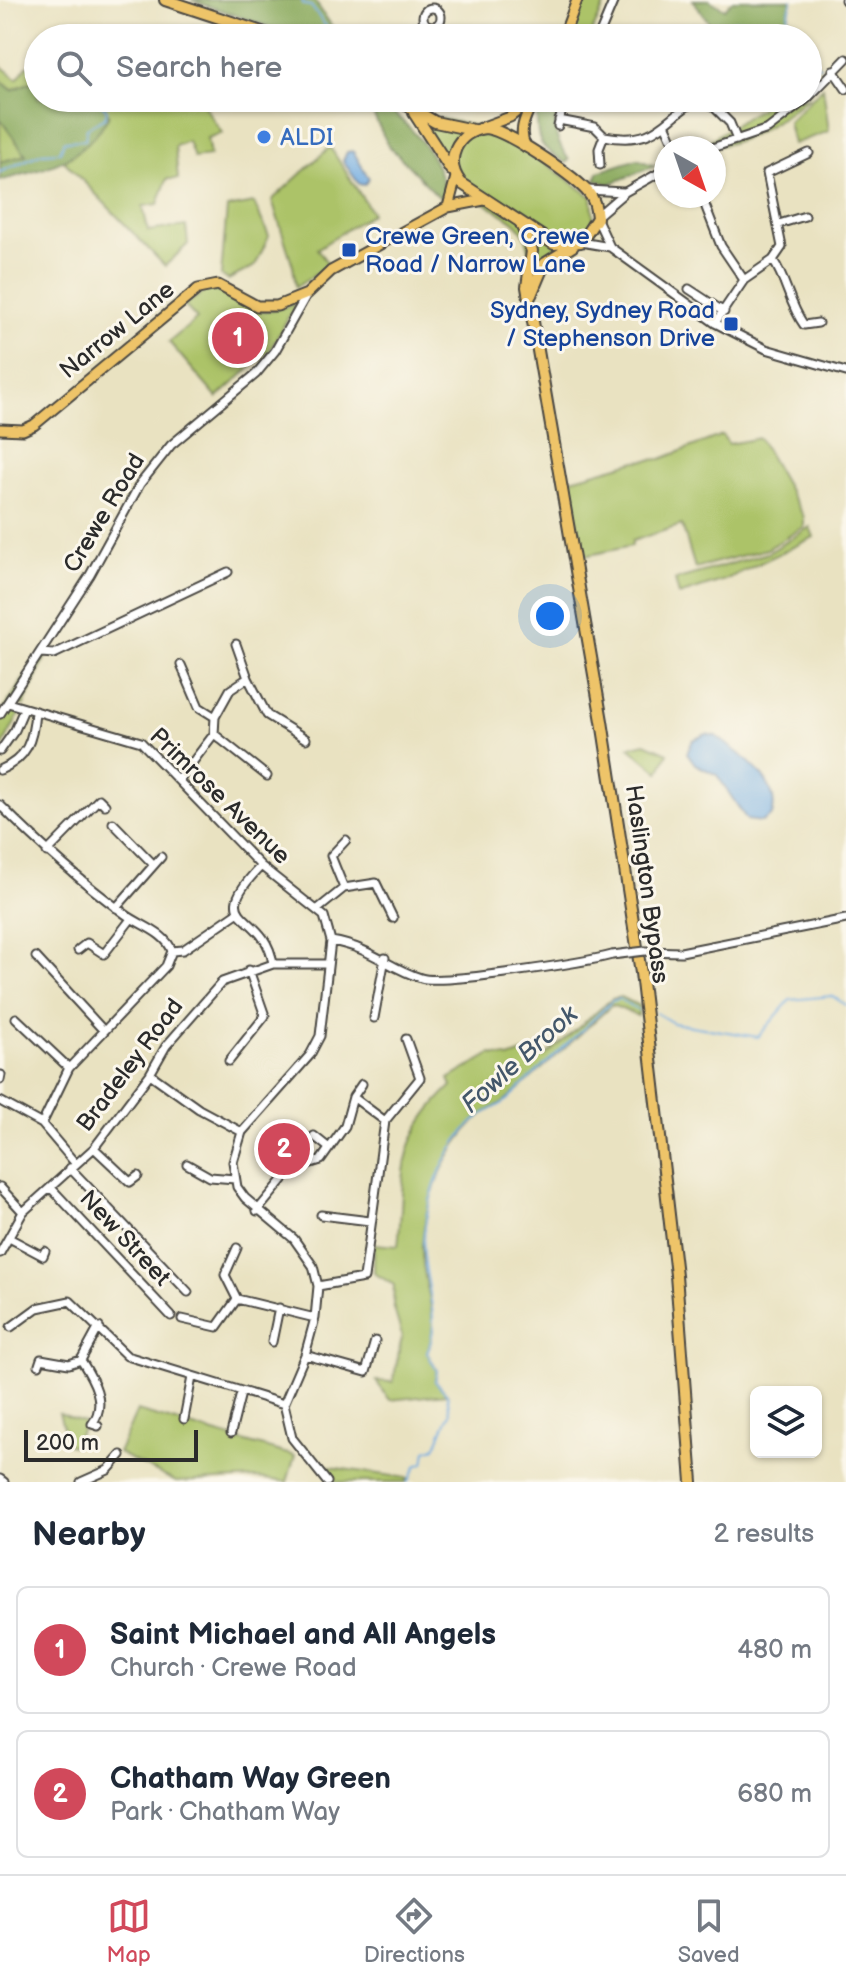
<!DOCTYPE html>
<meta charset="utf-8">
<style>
:root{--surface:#fff;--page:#f2f2f3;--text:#1f2937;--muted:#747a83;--line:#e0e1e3;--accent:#d1495b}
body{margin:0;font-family:"Balsamiq Sans",sans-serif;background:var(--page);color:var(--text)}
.controls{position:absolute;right:24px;bottom:24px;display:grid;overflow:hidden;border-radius:12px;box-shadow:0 2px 6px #0004}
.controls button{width:72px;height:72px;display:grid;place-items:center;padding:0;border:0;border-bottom:2px solid var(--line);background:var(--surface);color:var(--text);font:40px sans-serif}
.compass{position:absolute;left:654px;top:136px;width:72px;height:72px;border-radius:50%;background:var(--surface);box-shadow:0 2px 6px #0004;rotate:140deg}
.scale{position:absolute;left:24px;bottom:20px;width:174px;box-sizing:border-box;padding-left:8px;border:4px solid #2b2b2b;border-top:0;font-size:22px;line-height:28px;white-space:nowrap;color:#2b2b2b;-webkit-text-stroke:6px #fbf7ec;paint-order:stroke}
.you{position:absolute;left:550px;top:616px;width:28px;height:28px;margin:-20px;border:6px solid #fff;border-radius:50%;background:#1a73e8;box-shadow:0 0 0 12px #1a73e833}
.badge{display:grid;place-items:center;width:52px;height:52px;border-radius:50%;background:var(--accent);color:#fff;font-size:26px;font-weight:700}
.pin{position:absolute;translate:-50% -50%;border:4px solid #fff;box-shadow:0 2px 8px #0006}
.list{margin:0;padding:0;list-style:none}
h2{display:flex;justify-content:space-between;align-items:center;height:104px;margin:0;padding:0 32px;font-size:34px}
h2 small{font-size:26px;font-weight:400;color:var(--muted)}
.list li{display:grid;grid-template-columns:52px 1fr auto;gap:24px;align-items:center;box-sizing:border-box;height:128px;margin:0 16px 16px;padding:0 16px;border:2px solid var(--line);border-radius:12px}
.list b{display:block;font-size:30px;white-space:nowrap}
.list p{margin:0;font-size:26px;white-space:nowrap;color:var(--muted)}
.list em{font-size:26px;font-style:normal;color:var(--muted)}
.icon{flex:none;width:44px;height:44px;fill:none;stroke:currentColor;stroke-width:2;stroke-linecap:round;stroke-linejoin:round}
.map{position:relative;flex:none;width:846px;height:1482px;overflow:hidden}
.search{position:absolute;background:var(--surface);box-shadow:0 2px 6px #0004;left:24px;right:24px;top:24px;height:88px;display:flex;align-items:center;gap:20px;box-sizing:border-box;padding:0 28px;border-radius:44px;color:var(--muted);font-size:30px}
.sheet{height:392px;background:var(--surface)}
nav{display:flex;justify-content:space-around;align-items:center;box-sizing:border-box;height:112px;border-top:2px solid var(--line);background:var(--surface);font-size:22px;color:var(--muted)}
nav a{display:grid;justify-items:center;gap:4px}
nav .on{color:var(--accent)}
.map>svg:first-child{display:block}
.green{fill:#acc368;stroke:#6c774a;stroke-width:2}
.forest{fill:#89a95c;stroke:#5a6a44;stroke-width:2}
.water{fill:#70aae0;stroke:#4e6a86;stroke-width:2}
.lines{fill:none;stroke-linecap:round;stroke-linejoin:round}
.stream{stroke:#70aae0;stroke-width:2}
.minor-casing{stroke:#484642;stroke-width:11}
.major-casing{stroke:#484642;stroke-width:13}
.highway-casing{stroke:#484642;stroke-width:14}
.minor{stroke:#fff;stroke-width:7}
.major{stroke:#eec469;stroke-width:9}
.highway{stroke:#eec469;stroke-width:10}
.minor-bridge-casing{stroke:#484642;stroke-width:11;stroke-linecap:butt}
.minor-bridge{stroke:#fff;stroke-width:7}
.shop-dot{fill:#3f7fe0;stroke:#fbf7ec;stroke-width:3}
.transit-dot{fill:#1a4fb4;stroke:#fbf7ec;stroke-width:3}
.labels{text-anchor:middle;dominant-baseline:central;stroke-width:6;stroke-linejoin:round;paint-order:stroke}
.shop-label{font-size:24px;fill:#366cbe;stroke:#fbf7ec;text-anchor:start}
.transit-label{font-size:24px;fill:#164399;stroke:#fbf7ec;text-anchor:start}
.street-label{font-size:24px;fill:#2b2b2b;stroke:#fbf7ec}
.water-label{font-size:26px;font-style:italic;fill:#43576a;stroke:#fbf7ec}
</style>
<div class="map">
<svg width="846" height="1482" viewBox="0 0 846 1482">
<rect width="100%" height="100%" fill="#fbf7ec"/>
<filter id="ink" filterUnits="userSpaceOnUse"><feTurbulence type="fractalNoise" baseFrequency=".0125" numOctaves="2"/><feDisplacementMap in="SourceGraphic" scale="16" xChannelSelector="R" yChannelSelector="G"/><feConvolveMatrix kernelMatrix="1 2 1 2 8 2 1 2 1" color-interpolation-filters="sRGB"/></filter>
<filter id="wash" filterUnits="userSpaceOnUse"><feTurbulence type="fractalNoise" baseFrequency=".006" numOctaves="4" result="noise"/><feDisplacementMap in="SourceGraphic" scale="32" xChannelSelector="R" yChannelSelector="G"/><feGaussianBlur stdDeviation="1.8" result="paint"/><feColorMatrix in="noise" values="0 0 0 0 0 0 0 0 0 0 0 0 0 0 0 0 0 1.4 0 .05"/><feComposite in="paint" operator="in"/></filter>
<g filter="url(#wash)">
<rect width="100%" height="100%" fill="#e9e2c1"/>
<path class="green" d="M581,0h26l-18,38h-23z
M0,65l17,14 10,-13 11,-1v14l-26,11 -12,-10z
M823,87l6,44 -36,13 -5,-22z
M102,98h97l23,35 -15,5 3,18 -16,2 -6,-17 -13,5 3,33h-11l-9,25 -15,2 5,25 38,-5 2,18 -23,22 -101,-105 36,-31 8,-13z
M776,98h32c-32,25 -68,50 -110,50z
M414,112l88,20 90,65 2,30 -33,24 -27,31c-7,-75 -21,-52 -67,-93 -19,-16 -38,-55 -53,-77z
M0,119l26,36 -26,7z
M330,147l42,66 -55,36 12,16 -33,22 -3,-21 -21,-66z
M254,203l15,33 -14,30 -27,14 -7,-5 6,-67z
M208,290c46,5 31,34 85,14l1,3 -24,43 -53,48 -48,-56 28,-23 -13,-14z
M722,435l7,9 30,-6 45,79v10l-37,22 -72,19 -13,-43 -50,16v5l-48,10 -16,-76 68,-19 25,-2z
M810,527l4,10 -89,43 -46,15 -4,-15 93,-27z
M41,653l5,3 -22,49h-13l9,8 -20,38v-37z
M645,743l23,10 -9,19 -30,-25z
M621,997l18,9 -1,10 -26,-11c-35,31 -69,64 -105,94 -9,8 -22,12 -30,20 -34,34 -51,80 -55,126 -2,37 21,73 5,107l10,19 -2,10 12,13 -57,6 -14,-19 17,1 9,-46 -9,-31 1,-20 -20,-12v-29l24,2c8,-73 -4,-105 54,-160l-3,-7 42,-25 18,4 27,-10 8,9 68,-58z
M287,1135l12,10 -8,9 8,8 -15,10 -20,-13z
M137,1411l158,45 -8,26 -30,-4 -81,4 -58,-29z
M59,1413l26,10 -12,23 -5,-1z
M322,1466l86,12 -2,4h-69z"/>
<path class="forest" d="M191,0h123l26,38h-38z
M693,0h16l16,9 8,-9h59l-6,25 1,13c-17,0 -42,5 -49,-14l-27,1z
M38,79v19h64l7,18c-31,49 -59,50 -109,65v-19l26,-7 -26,-36v-39l12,10z
M375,98c32,24 65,55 70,96l-4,5 -53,-54 -15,-31 -29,-15z
M547,103l12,3c-8,22 -3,35 10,54l-3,3c-26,-17 -30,-18 -29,-51z
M637,159l18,7 -46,18 -13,-4 2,-8z"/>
<path class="water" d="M353,151l16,28 -5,6 -5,-1 -16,-23 4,-9z
M706,734l10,2c23,18 67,45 56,79l-10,7 -15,-2 -30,-45 -22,-11 -8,-11 6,-13z"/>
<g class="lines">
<path class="stream" d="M303,0l-1,4 9,2 20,27 -1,5
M689,38l1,-7c27,-10 69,-16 96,-6
M787,38l-1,-13 6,-25
M808,62l12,4
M626,98h23
M0,172l42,-19 18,-1 4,-11 21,-1 2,-12 18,-10 2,-8 -11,-12
M656,1013l17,10 85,14 32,-37 42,-4 14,9
M408,1482l9,-17 7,-1 2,-13 9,-3 15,-35 -3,-19 -12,-13 2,-10 -10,-19c17,-36 -8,-80 -3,-120 5,-40 21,-86 54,-114 9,-8 22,-11 31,-20 34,-32 69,-63 103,-97l7,-2 19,11"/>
</g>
</g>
<g filter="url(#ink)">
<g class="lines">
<g class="minor-casing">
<path id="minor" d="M845,0l1,1
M423 17a9 9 0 1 1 18 0a9 9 0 1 1-18 0Z
M410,38l14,-16
M598,38l16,-38
M833,70l13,19
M705,98l25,25 7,17
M808,98l38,-39
M559,120l36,7 9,9c54,10 58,-16 95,-38
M558,126l4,-16
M666,126l10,22
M712,148l56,-19 40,-31
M600,165l-1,-16 5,-13
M588,190l35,2
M703,200l18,46 23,34
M597,216l28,-24 41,-23
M597,219l13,28 105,76 51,26 80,23
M779,224l26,-8
M581,242l29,5
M773,260c14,21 16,44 31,65l14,-2
M689,289l35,23
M715,323l29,-43 29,-20 9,-13 -15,-74 42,-20
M236,644l12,34
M41,653l13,1 174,-82
M181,665l18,42 16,10
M8,703l133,39 120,124 63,50 7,25 -11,95 -10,19 -68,77 -9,30 4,25 8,11 49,41 19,27 5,20 -3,32 -10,37 -21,49 8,34 35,44
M0,714l90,-139 50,-91 31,-39 85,-71 19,-23 31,-55
M214,734l53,42
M0,751l15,-21 9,-21
M0,770c27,-12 33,-29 35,-58
M179,780l35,-46 1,-17 15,-27 18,-12 19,37 39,24
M0,805c39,39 80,76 125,109 16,12 40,18 47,37
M113,823l40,41
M47,852l52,-53 6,6
M261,866c-58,60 4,42 12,98
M344,888l-13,-32 15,-16
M116,908l45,-51
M318,909l26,-21 32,-5 17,35
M331,941c42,7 55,26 90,37 20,7 165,-16 191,-23
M78,950l9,-7 17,11 27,-35
M645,951l36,1 165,-33
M36,957l68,74
M16,1018l53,50
M374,1018l11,-60
M229,1061l36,-45 -16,-46
M150,1074l49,35 43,23
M0,1080l1,-5
M353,1097l9,-13
M0,1101l42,23
M314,1136l15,12
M94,1148l36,34 8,-6
M75,1163l-33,-39 27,-56 97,-102 6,-15 11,-1 54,-37
M187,1164l23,13 25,2
M70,1168l118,124
M0,1187l23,25
M51,1188l120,128
M257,1211l35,-42 29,-9 24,-34 8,-29 32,24
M321,1215l49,6
M11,1239l32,17 2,-5
M237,1248l-12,27 12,24
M0,1253l23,-41 71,-64 56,-74 16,-28 56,-64 51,-18h55
M318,1286l46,-8 21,-157 35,-43 -14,-39
M182,1319l35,8 20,-28 78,19
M11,1327l26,-19 33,-7 57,55 157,48
M272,1342l7,-34
M305,1355l61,17 9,-31
M39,1365l2,-6 28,5 12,-4
M184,1419l8,-42
M98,1426l-6,-2c16,-21 1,-45 -11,-64l18,-33
M231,1433l10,-40
M0,1479l4,3
M81,1482l27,-12 13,-15"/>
</g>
<g class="major-casing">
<path id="major" d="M563,38l14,-38
M483,127l27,-10 23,-19
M526,147c-9,-16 0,-31 7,-46
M448,207l8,-30
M0,429l23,1 11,-5 164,-136 20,-4 39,21h20l30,-12 24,-23 117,-64 36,-7"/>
</g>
<g class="highway-casing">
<path id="highway" d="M165,0l115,38
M395,98l40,24 38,8
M414,113l37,57
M485,128c22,2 84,45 101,62 8,8 10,17 11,28l-16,24 -27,2 -93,-61c-18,-23 -4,-51 24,-55z
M521,224l11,27 -5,36 75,434 39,252 35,302 16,207
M531,295l13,-31 29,-18"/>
</g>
<use href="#minor" class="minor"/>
<use href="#major" class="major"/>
<use href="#highway" class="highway"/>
<g class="minor-bridge-casing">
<path id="minor-bridge" d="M612,955l33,-4"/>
</g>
<use href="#minor-bridge" class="minor-bridge"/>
</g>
</g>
<circle class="shop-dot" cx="264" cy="137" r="8"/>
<g class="transit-dot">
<rect x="341" y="242" width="16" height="16" rx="4"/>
<rect x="723" y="316" width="16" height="16" rx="4"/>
</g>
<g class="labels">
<g class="shop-label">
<text x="280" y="137">ALDI</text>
</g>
<g class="transit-label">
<text x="365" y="236">Crewe Green, Crewe<tspan x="365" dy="28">Road / Narrow Lane</tspan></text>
<text x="715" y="310" text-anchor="end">Sydney, Sydney Road<tspan x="715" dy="28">/ Stephenson Drive</tspan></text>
</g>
<g class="street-label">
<text transform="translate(117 330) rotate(-39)">Narrow Lane</text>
<text transform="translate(104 513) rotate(-59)">Crewe Road</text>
<text transform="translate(220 796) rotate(44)">Primrose Avenue</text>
<text transform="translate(647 884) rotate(82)">Haslington Bypass</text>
<text transform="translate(130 1065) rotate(-53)">Bradeley Road</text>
<text transform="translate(125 1238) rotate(47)">New Street</text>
</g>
<g class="water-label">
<text transform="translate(520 1060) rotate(-42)">Fowle Brook</text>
</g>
</g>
</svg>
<div class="controls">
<button><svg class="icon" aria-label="layers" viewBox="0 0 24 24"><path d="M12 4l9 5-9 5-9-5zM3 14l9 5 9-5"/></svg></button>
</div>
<svg class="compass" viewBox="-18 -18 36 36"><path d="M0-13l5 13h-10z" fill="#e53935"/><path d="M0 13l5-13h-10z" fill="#747a83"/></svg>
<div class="scale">200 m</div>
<div class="you"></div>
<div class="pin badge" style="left:238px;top:338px">1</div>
<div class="pin badge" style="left:284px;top:1149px">2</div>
<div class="search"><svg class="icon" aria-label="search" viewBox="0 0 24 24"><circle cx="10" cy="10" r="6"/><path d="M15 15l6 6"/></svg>Search here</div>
</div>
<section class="sheet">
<h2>Nearby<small>2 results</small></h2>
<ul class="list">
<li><span class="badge">1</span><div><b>Saint Michael and All Angels</b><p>Church · Crewe Road</p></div><em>480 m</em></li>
<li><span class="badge">2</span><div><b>Chatham Way Green</b><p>Park · Chatham Way</p></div><em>680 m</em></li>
</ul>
</section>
<nav>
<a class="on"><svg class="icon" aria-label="map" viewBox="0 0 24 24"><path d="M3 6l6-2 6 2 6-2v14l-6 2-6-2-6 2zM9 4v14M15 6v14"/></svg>Map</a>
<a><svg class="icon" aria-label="directions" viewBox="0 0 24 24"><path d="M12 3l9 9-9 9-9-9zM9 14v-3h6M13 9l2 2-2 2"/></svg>Directions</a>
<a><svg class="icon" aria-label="saved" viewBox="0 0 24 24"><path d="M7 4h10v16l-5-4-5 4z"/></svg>Saved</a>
</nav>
